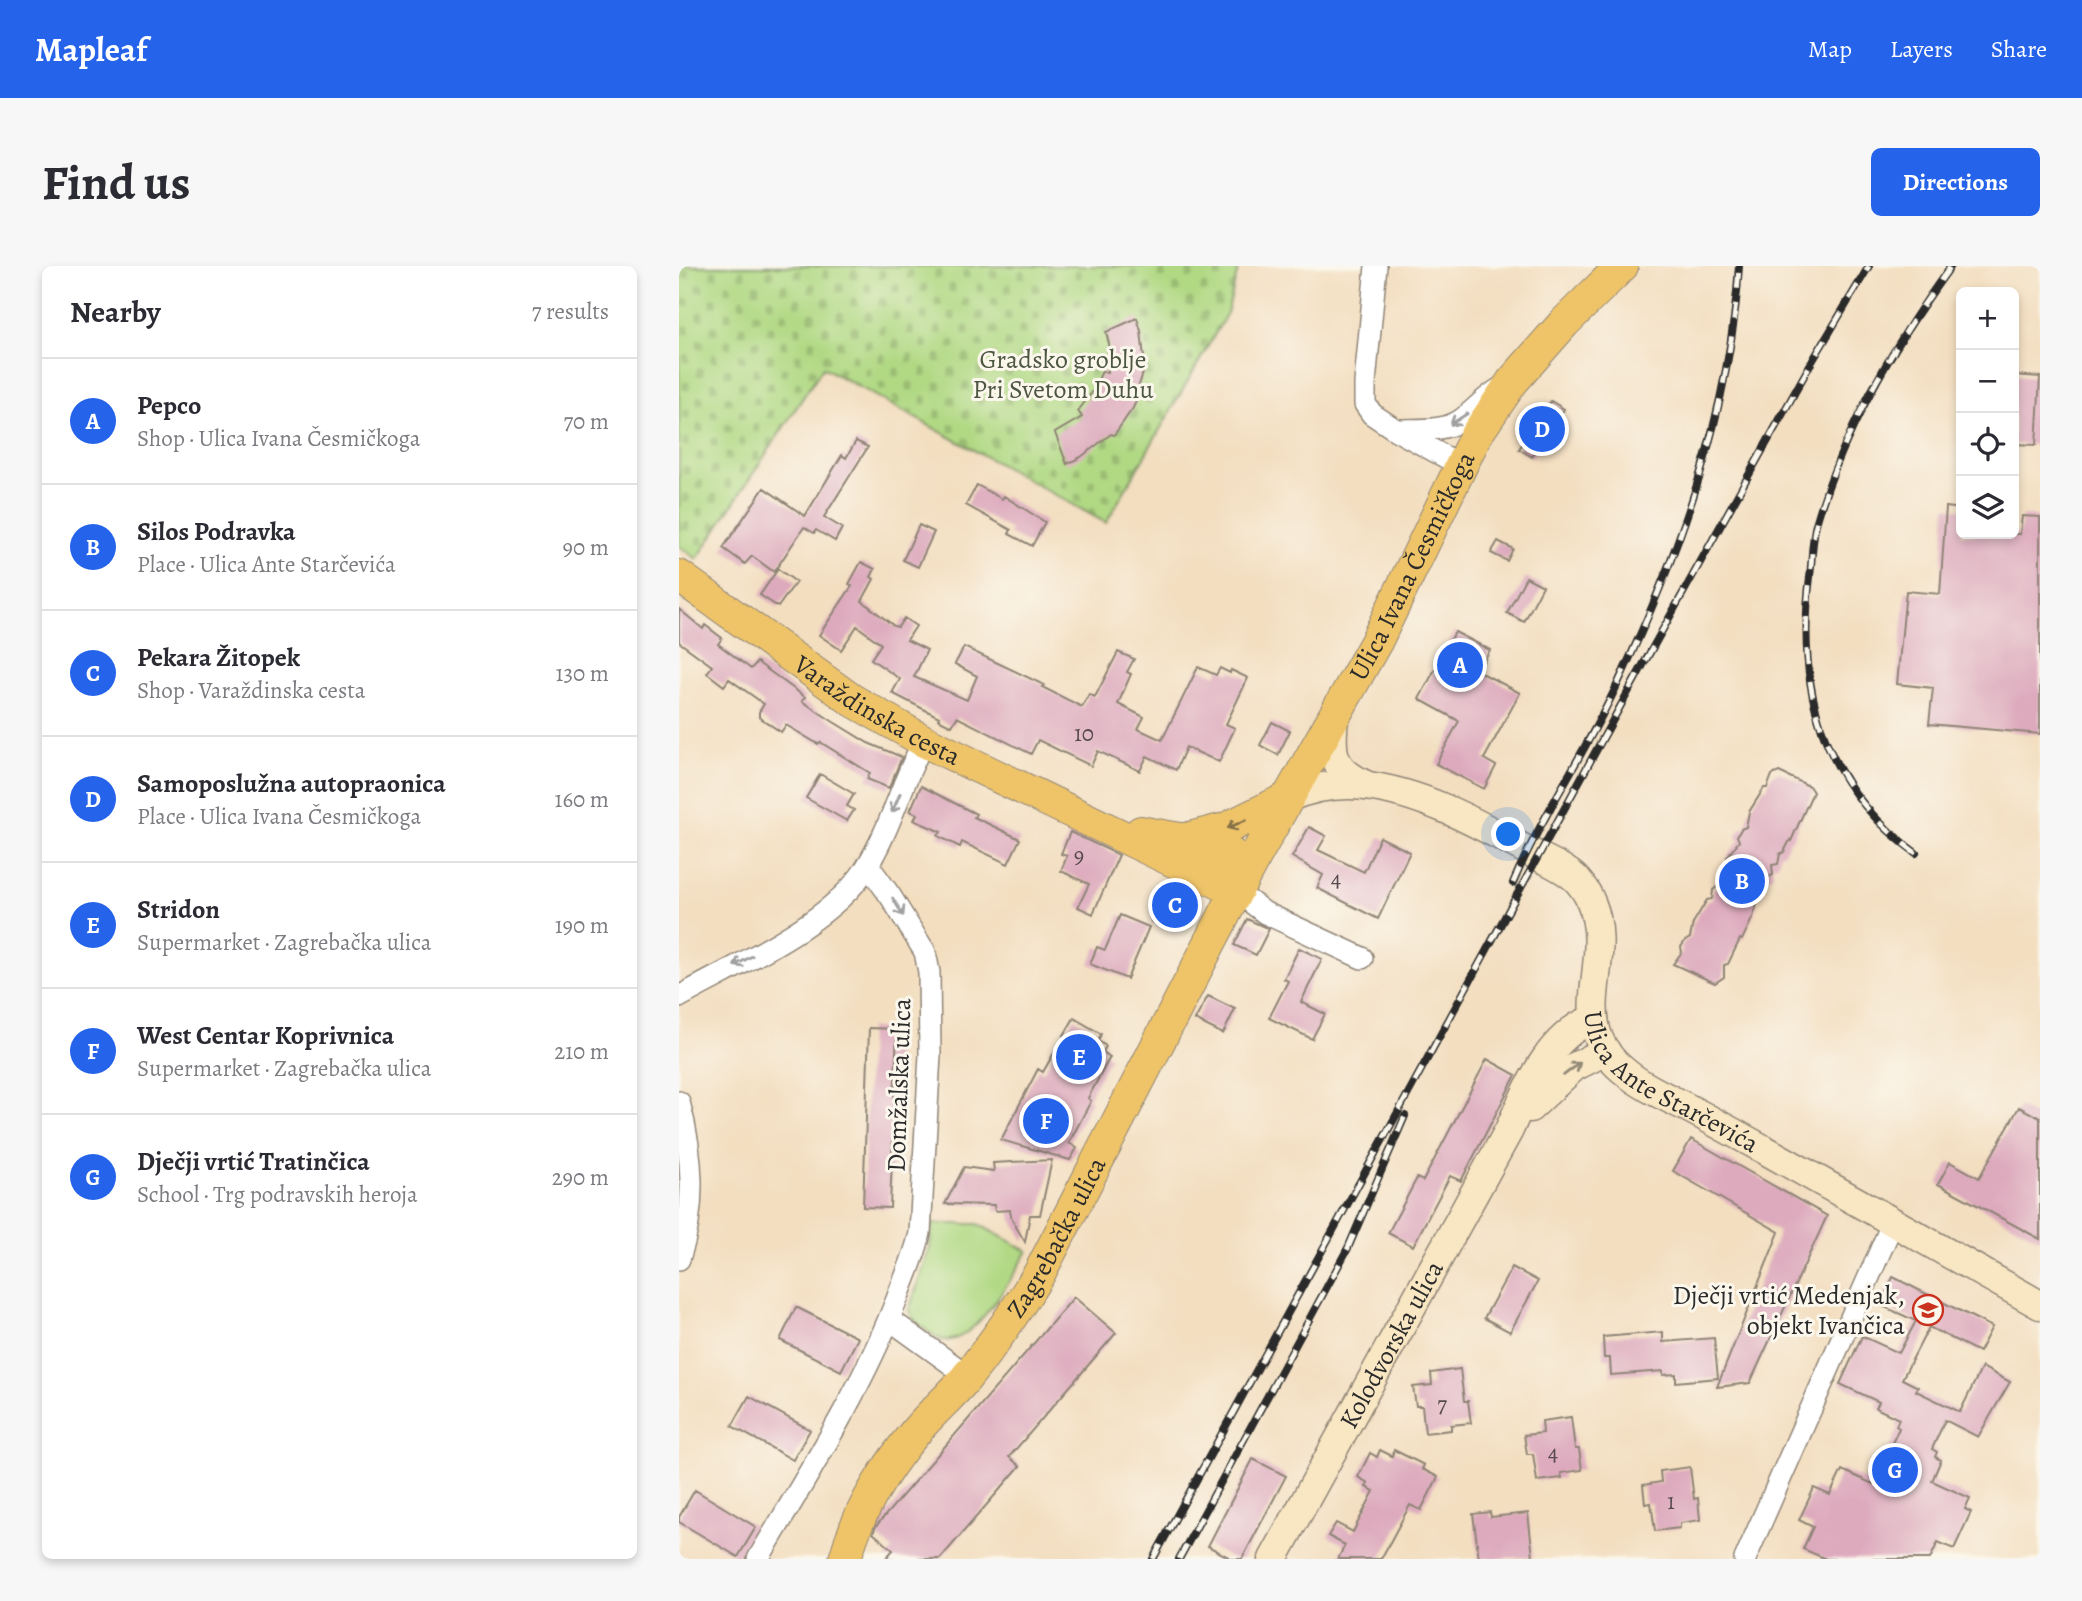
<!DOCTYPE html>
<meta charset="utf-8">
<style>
:root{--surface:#fff;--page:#f7f7f7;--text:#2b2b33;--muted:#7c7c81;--line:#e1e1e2;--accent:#2563eb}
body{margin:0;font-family:Alegreya,serif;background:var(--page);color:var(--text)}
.controls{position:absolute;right:21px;top:21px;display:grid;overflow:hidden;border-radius:10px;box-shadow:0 4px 10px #0003}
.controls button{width:63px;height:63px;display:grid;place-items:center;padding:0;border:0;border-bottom:2px solid var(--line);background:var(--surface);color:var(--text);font:35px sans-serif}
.you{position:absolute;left:830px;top:569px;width:24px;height:24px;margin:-18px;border:5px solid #fff;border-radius:50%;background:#1a73e8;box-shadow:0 0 0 10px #1a73e833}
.badge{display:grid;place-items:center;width:46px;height:46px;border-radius:50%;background:var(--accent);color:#fff;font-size:23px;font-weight:700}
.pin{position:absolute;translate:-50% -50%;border:4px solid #fff;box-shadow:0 2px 7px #0006}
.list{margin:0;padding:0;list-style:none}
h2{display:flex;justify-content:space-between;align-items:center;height:91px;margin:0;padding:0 28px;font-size:30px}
h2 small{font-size:23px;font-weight:400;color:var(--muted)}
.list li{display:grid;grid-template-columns:46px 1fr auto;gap:21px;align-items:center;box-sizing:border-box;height:126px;padding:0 28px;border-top:2px solid var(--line)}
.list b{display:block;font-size:26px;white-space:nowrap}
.list p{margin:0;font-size:23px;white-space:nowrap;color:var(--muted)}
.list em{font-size:23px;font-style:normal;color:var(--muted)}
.icon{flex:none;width:38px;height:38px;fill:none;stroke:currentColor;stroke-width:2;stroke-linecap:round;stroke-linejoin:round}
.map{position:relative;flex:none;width:1361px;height:1293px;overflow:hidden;border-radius:10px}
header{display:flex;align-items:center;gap:42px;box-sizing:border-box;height:98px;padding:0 35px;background:var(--accent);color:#fff}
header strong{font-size:33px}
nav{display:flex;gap:38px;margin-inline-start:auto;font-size:24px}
.intro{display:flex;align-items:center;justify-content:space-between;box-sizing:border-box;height:168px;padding:0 42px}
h1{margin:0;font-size:49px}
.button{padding:18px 32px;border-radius:10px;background:var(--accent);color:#fff;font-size:24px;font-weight:700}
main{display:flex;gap:42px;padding:0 42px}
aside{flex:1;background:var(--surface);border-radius:10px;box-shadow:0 4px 10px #0003}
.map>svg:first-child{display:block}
.green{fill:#b1d984;stroke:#6e8258;stroke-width:2}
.cemetery{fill:url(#cemetery-stones);stroke:#6e8258;stroke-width:2}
.building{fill:#ddaabd}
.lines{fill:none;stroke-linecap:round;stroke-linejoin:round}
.minor-casing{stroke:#8f8476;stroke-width:24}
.secondary-casing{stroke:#8f8476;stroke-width:31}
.primary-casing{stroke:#8f8476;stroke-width:34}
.minor{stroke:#fff;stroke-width:21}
.secondary{stroke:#f9e7c3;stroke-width:28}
.primary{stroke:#efc469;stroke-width:32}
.rail-casing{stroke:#2b2b2b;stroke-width:8}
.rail{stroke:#fbf7ec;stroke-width:5;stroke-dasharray:16;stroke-linecap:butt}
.oneway{stroke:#a0a0a0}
.oneway2{stroke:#837047}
.oneway3{stroke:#928977}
.labels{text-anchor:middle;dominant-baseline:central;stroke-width:6;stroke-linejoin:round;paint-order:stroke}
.number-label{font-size:23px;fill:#584b50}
.park-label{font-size:26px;fill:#4c5641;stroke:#fbf7ec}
.street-label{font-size:26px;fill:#2b2b2b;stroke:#fbf7ec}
.poi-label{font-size:26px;fill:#2b2b2b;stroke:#fbf7ec;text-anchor:end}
</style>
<header>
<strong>Mapleaf</strong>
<nav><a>Map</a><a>Layers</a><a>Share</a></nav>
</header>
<div class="intro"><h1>Find us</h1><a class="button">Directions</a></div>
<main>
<aside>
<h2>Nearby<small>7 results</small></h2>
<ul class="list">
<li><span class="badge">A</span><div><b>Pepco</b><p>Shop · Ulica Ivana Česmičkoga</p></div><em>70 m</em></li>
<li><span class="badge">B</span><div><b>Silos Podravka</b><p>Place · Ulica Ante Starčevića</p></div><em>90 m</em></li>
<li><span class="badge">C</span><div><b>Pekara Žitopek</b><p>Shop · Varaždinska cesta</p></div><em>130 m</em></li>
<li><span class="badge">D</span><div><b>Samoposlužna autopraonica</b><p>Place · Ulica Ivana Česmičkoga</p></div><em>160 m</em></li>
<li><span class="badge">E</span><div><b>Stridon</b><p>Supermarket · Zagrebačka ulica</p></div><em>190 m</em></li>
<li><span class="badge">F</span><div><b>West Centar Koprivnica</b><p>Supermarket · Zagrebačka ulica</p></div><em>210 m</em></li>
<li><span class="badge">G</span><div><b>Dječji vrtić Tratinčica</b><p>School · Trg podravskih heroja</p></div><em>290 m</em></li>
</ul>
</aside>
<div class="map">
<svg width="1361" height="1293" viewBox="0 0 1361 1293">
<defs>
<pattern id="cemetery-stones" width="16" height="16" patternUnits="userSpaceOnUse" patternTransform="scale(1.75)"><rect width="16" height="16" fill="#b1d984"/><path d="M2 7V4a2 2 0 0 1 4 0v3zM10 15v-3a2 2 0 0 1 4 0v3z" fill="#98ba72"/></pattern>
</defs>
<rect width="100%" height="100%" fill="#fbf7ec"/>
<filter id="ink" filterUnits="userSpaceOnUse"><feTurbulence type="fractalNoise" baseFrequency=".0143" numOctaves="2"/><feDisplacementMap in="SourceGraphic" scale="14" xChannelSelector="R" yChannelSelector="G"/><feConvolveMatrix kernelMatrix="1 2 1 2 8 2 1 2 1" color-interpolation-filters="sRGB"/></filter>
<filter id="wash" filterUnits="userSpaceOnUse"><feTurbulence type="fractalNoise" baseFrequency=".00686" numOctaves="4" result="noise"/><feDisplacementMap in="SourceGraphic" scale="28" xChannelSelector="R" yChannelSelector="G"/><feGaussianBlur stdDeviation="1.57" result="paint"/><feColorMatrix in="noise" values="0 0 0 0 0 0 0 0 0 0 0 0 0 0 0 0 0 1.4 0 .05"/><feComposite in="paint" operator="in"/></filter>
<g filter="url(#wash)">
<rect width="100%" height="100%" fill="#f3dec0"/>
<path class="green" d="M253,958h46l50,27c-15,24 -49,85 -78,89 -8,1 -14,-2 -20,-7 -10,-7 -17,-11 -21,-23l21,-62z"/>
<path class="cemetery" d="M0,0h560l-12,47 -121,210 -283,-156 -126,192 -18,-13z"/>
<g id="blocks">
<path class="building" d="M458,52l4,13 3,27 -1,15 -6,18 3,1 -7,16 -19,27 -3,-1 -30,23 -14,7 -12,-31 27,-16 -4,-6 15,-20 9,-20 6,2 1,-29 -3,-12z
M1335,109l26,2 -4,68 -22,-1z
M872,135l13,8 -32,48 -13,-8z
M177,175l12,6 -44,70 18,11 -7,13 -19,-11 -2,3 -10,-6 -30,45 -22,-16 -7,8 -22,-16 41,-60 41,28 37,-61 4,3z
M298,219l25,14 2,-3 41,26 -13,24 -23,-12 2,-4 -45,-25z
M1267,241l15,2v25h59l2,-18 18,1v217l-111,-10 4,-36 -36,-4 9,-93 34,3z
M240,259l15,7 -16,35 -15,-7z
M819,275l15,8 -6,12 -16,-8z
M182,296l14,7 -4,8 3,2 -12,22 32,25 4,1 6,-9 12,8 -9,14 20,10 -13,27 53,23 10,-24 -22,-12 9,-17 80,38 -2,2 40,20 7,-13 6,3 23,-45 16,7 -7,13 4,2 -13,30 26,13 -6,12 24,11 36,-73 18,8 4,-7 10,5 1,-3 17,8 -22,46 9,4 -16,34 -33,-15 -10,23 -29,-14 -7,15 -42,-20 -7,15 -53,-26 -7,14 -74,-37 -5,9 -14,-7 1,-2 -47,-24 8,-14 -29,-20 10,-15 -24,-18 -16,24 -22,-15 33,-49 -3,-2z
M99,303l18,13 -18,25 -18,-12z
M847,311l17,9 -19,36 -17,-9z
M0,343l24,20 2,-4 17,13 -4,6 33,25 6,-7 48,35 -3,4 30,20 36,22 34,14 -13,31 -22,-9 3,-6 -50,-31 -2,2 -32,-19 -5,7 -22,-15v-5l5,-8 -35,-25 -5,7 -17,-13 5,-7 -33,-24z
M776,366l35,18 -12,21 42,22 -36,66 12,7 -12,23 -48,-25 23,-43 -40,-22z
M593,456l18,9 -12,24 -18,-10z
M1100,506l30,14 4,6 -22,49 -1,-1 -6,12 -4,2 -2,10 -6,1 1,10 -10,5 -9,20 3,4 -4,13 -11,23 -2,-1 -12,25 -4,1v12l-9,6 -42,-19 9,-12 -1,-5 4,-6 5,-3 3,-15 14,-23 5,-1 1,-9 6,-5 10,-21 -2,-7 12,-16 -2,-5 4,-7 5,-2 3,-15 15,-24h3l5,-13z
M141,508l34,20 -7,12 7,4 -7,11 -41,-23z
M242,520l55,28 -2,3 46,22 -12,25 -46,-22 -2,5 -22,-11 3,-4 -27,-12 3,-6 -7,-3z
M630,561l17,9 -8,14 46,22 16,-35 30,15 -32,67 -61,-31 6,-13 -31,-18z
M391,566l49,23 -26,59 -15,-7 11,-23 -28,-13 6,-15 -6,-2z
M487,619l29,12 -9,22 -14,-7 -6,15 -15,-6z
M441,649l29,12 -22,52 -37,-15 7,-17 8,3z
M568,653l22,10 -13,26 -22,-10z
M620,682l23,11 -21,43 24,12 -13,25 -43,-21 19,-37 -4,-2z
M529,730l27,13 -12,25 -28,-14z
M395,752l27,16 -3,7 8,5 -3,6 7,5 -22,41 3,3 -22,42 8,5 -7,12 -69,-20 37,-71 5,3z
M190,762l28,1 -7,179 -27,-1z
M808,793l29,16 -55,106 -11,-5 -37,70 -25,-13 29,-55 6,3z
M1340,841l21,11v121l-102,-55 12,-22 29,16z
M1012,873l136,77 -77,167 -33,4 62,-155 -106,-61z
M373,894l-12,55h-10l-5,27 -13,-22 -2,-10 -15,1 -1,-6 -49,-1 19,-37 30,4 -1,-8z
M833,1001l26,14 -28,51 -26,-14z
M1214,1011l99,50 -13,25 -50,-25 -27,52 16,8 -2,4 44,21 22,-45 28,15 -32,55 -33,-17 -13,29 5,3 -2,5 6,3 -9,21 38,17 -5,11 6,3 -17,37 -16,-7 -8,17h-104l-23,-10 10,-22 -14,-7 15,-32 16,7 12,-25 31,14 26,-56 -3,-2 3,-7 -23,-11 3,-6 -39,-18 22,-48 37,17 17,-32 -36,-16z
M395,1031l42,36 -107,124 11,9 -80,93h-55l8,-9 -20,-17 3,-7z
M117,1041l62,31 -17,33 -61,-31z
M984,1066v10l51,-4 4,40 -42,4v-8l-13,1v-4l-52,4 -1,-17h-6l-1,-21z
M781,1103l4,32h4l3,22 -20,2v5l-26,3 -3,-27h-6l-3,-19 19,-2 -1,-12z
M70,1130l61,34 -17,30 -61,-34z
M892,1151l4,32h4l3,21 -21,3 1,5 -25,3 -4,-27h-6l-3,-19 19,-2 -1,-12z
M701,1184l12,6 2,-6 30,15 -2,4 16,8 -17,33 -11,-5 -29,54h-43l7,-14 -17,-9 8,-13 17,9 21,-41 -8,-4 2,-4 -10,-6 12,-24 7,4z
M574,1193l33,17 -44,83h-10l-24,-13z
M1011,1201l4,32 4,-1 2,22 -20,3v5l-25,3 -4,-28 -6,1 -2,-19 18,-3 -1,-11z
M16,1224l61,37 -18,30 -59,-35v-5z
M811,1246l1,5 37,-4 5,44 -54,2 -6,-45z"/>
</g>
</g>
<g filter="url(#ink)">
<use href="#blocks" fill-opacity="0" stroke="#8f8476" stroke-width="2"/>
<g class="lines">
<g class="minor-casing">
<path id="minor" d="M697,0l-11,117v21l7,10 24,16 64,35
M720,164c20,-1 44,2 62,-10 14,-10 24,-23 40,-32
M557,625l29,22 97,45
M0,731c57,-32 153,-74 187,-129 25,-40 36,-87 58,-127
M0,836c14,53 18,104 0,157
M210,1053l79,57
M79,1293c50,-85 103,-168 139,-260 8,-22 18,-43 23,-66l10,-178 -1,-83 -4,-20 -34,-55 -23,-32
M1066,1293l148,-337"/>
</g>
<g class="secondary-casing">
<g id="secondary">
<path d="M655,452c-4,37 -2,52 34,68"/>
<path id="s1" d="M609,532c26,-12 50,-15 78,-12 59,7 114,39 166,67 15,8 33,15 45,27 6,7 11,14 14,22 26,60 -28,120 33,169 19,16 42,26 64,37 27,14 53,29 79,43 92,51 182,103 273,154"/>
<path d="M851,842l44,-41 32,-16"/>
<path id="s2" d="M594,1293l236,-429c18,-40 40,-96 85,-111"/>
</g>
</g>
<g class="primary-casing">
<g id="primary">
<path id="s3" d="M0,310l173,124 72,41 312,150"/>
<path d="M462,566c33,8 85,7 107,37"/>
<path d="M507,573l39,-10 63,-31"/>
<path id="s4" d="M166,1293c13,-49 40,-91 72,-129 15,-18 33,-33 48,-51 27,-33 51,-68 74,-105l209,-405 128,-227 100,-207 36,-53 52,-59 58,-57"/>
</g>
</g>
<use href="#minor" class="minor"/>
<use href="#secondary" class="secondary"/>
<use href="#primary" class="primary"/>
<g class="rail-casing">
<path id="rail" d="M1237,587c-94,-68 -120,-164 -106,-276 2,-18 2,-37 6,-53 27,-94 78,-180 135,-258
M834,617c30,-70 74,-133 106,-202 62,-132 111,-269 120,-415
M474,1293l490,-894 167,-300 59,-99
M500,1293l169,-311 57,-132"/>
</g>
<use href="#rail" class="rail"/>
</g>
<defs><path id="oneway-shaft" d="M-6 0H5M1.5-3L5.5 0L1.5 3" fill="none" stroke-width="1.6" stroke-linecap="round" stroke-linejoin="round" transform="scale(1.75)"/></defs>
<g class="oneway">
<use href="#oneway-shaft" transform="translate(780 153) rotate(147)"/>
<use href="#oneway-shaft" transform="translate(217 537) rotate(113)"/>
<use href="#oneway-shaft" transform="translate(219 641) rotate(59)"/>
<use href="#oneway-shaft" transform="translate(64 695) rotate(151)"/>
</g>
<use class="oneway2" href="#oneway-shaft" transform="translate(558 558) rotate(156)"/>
<use class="oneway3" href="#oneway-shaft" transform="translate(893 803) rotate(-37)"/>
</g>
<defs>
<g id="school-ring" transform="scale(1.575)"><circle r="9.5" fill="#fbf7ec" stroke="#c8321e" stroke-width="1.5"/><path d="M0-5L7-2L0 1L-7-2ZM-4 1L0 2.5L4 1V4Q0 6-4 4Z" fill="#c8321e"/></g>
</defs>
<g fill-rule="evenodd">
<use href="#school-ring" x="1249" y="1044"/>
</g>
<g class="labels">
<g class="number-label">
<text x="405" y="467">10</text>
<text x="400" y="589">9</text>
<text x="657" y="612">4</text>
<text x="763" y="1138">7</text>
<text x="874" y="1186">4</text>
<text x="992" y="1235">1</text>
</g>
<g class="park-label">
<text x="384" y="93">Gradsko groblje<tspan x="384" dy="30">Pri Svetom Duhu</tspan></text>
</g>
<g class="street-label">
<text stroke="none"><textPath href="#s4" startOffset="1148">Ulica Ivana Česmičkoga</textPath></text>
<text stroke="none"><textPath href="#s3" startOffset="240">Varaždinska cesta</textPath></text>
<text stroke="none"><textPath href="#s1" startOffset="560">Ulica Ante Starčevića</textPath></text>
<text transform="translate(220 819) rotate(-88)">Domžalska ulica</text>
<text stroke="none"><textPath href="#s4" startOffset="388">Zagrebačka ulica</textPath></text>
<text stroke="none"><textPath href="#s2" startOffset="245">Kolodvorska ulica</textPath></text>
</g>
<g class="poi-label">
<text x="1226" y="1029">Dječji vrtić Medenjak,<tspan x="1226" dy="30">objekt Ivančica</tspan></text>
</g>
</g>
</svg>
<div class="controls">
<button>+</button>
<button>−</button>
<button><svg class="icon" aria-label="locate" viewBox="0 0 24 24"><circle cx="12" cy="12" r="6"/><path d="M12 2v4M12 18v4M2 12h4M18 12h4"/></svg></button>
<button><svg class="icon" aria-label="layers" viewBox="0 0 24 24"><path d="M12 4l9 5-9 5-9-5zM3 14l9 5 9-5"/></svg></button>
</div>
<div class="you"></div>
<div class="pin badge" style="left:781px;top:399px">A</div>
<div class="pin badge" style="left:1063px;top:615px">B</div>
<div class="pin badge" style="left:496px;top:639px">C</div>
<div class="pin badge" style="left:863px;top:163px">D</div>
<div class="pin badge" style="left:400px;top:791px">E</div>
<div class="pin badge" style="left:367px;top:855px">F</div>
<div class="pin badge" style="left:1216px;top:1204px">G</div>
</div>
</main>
